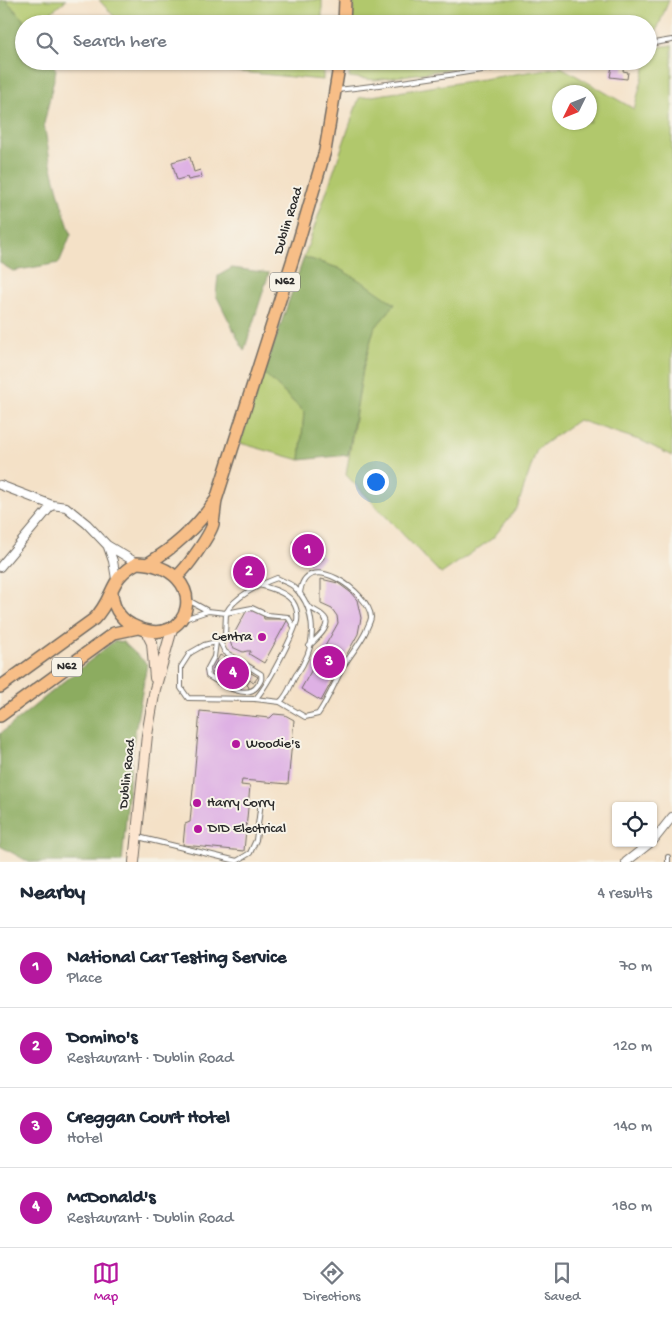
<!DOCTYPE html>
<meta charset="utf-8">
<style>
:root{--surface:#fff;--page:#f2f2f3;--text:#1f2937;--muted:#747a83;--line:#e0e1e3;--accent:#b5179e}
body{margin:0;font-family:"Gochi Hand",sans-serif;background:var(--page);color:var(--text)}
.controls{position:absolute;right:15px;bottom:15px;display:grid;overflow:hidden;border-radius:5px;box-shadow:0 1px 4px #0004}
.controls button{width:45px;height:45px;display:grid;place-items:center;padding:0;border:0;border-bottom:1px solid var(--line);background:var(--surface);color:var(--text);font:25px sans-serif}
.compass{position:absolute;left:552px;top:85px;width:45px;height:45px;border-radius:50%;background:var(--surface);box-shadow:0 1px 4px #0004;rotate:227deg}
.you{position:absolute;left:375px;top:481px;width:18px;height:18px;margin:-12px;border:4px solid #fff;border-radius:50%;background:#1a73e8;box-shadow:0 0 0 8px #1a73e833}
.badge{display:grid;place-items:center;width:32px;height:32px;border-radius:50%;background:var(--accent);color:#fff;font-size:16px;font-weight:700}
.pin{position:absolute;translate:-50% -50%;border:2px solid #fff;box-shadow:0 1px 5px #0006}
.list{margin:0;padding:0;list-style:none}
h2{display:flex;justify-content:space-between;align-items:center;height:65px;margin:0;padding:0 20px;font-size:21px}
h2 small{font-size:16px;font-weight:400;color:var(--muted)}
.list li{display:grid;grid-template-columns:32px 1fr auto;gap:15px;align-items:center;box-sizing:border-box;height:80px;padding:0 20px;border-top:1px solid var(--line)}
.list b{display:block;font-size:19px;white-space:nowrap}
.list p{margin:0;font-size:16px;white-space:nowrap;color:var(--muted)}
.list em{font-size:16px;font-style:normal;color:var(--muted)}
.icon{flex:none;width:28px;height:28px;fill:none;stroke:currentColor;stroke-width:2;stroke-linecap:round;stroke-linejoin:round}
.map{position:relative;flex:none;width:672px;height:862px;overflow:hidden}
.search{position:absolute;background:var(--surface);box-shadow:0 1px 4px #0004;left:15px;right:15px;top:15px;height:55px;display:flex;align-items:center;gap:12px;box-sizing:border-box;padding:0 18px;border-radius:28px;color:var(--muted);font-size:19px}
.sheet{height:385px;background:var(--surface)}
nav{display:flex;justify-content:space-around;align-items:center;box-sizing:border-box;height:70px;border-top:1px solid var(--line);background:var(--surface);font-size:14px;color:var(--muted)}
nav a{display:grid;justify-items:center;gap:2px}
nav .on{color:var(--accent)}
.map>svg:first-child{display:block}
.green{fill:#b1c86c;stroke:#6e7a4c;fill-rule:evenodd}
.forest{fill:#8cac60;stroke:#5c6c46}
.building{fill:#deb1e4}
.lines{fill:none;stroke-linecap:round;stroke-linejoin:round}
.lane-casing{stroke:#716b62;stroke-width:6}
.street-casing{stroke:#716b62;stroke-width:10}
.secondary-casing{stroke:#716b62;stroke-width:12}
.primary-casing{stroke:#716b62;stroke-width:14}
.lane{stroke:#fff;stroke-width:4}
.street{stroke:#fff;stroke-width:8}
.secondary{stroke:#fce5cf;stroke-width:10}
.primary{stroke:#f7be87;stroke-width:11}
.poi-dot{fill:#b5179e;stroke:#f7f3e8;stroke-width:2}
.labels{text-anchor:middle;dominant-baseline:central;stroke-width:4;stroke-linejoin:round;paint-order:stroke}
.shield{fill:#f7f3e8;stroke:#686764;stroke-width:1}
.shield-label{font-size:12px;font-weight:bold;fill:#2b2b2b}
.street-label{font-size:14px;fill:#2b2b2b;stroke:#f7f3e8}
.poi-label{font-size:14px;fill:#2b2b2b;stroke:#f7f3e8;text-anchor:start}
</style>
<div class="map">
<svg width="672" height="862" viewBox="0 0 672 862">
<rect width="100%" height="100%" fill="#f7f3e8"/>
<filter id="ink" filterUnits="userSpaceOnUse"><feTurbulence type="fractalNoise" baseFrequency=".02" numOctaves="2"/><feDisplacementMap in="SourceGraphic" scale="10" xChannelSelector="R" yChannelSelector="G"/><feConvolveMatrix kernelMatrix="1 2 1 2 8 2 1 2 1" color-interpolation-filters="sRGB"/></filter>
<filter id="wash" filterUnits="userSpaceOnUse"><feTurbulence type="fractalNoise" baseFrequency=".0096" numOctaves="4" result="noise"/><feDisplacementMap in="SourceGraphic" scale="20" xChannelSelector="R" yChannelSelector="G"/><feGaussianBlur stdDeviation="1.12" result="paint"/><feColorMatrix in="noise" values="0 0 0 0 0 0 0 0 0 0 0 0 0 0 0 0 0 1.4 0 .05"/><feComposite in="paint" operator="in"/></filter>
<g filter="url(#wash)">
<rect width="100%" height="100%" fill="#f4e1c7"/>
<path class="green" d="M6,0h60l-29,24h-10z
M99,0h223v24h-201z
M354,0h315l-15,37 -6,1v-14h-296z
M672,45v411l-30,-15 -64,-21 -41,29 -20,59 -24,30 -52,36 -95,-99 17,-106 11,-40 21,-25 -57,-36 -34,-11 55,-159 202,-31 73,42 13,-48h1l2,-13zM560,92h30v30h-30z
M156,61h167v19l-164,-16z
M350,61h154l-129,19 -26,-3z
M264,373l40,39 -4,48 -60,-17z"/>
<path class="forest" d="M0,0h6l21,24h-3v37h27l5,9 -12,54 6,36 12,46 9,28 -12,29 -46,8 -13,-8z
M304,257l34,11 31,18 26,18 -21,25 -11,40 -15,86 -48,5 4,-48 -40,-39z
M232,268l37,5 -25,78 -28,-56 2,-19z
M114,641l9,1 24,22 -14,79 -11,119h-93l-29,-16v-112z"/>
<g id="blocks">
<path class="building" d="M613,61h12l-2,10 5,1 -1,7 -17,-2z
M190,157l4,15 6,-2 2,7 -14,3 -1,-3 -10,3 -5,-18z
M304,532l20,26 -12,10 -20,-26z
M321,579l17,4 12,9 7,8 4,18 -3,16 -37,67 -20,-12 37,-66 -1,-7 -5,-7 -11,-5z
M253,608l10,6 1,5h24l-24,44 -15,-9 2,-3h-4l-4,1 -11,-5 -2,-6 17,-31z
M220,655l38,22 -4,5 -4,-2 -3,5 2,2 -2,5 -36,-20z
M200,711l70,7 4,-4 11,1 9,5 -6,64 -46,-4 -1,5 9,1 -6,65 -61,-6 2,-21 5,-2z"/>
</g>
</g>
<g filter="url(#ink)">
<use href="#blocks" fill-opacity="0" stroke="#716b62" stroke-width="1"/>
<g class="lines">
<g class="lane-casing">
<path id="lane" d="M648,44l24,-4
M337,90c67,-7 133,-18 200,-29
M188,600l20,11 18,2c8,-16 34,-29 51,-35 5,3 13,5 17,9 20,18 23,52 10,75 -2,5 -5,9 -8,13 -6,10 -7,19 -16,27
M309,607c4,3 10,5 14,9 11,9 -7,23 -14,30
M184,619l24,-8
M294,627l-6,-10 -21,-2 -15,-7 -26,5 -1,23 -9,6 -12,3 -14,8 -9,14v21l7,10 67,1 25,3 25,15 13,-3c10,-14 17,-32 25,-47 7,-12 17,-23 23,-36 1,-4 5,-10 5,-14 -1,-24 -67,-71 -71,-23
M216,642l-2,15 -7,13 1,6c12,7 39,26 50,9 3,-4 4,-6 3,-11l-36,-22 -6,-12
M255,699c11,-10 38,-63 42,-78 1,-7 0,-13 -4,-19 -7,-10 -23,-14 -34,-17
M138,837l99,24 13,-8 6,-13 5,-38
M668,857v5"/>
</g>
<g class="street-casing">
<path id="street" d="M0,485l52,20 14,2 21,17 20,21 30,18
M108,547l5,14 3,18
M0,567l52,-62
M653,841l19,-24
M626,862l24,-19"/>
</g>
<g class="secondary-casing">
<path id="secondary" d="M146,631l6,12 3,35
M134,862l13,-127 8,-46 17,-60"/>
</g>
<g class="primary-casing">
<path id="primary" d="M344,24l1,-24
M147,564c27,-16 50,-37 68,-63
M176,577c10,-7 34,-42 37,-53 1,-8 2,-16 3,-24l82,-257 27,-92 15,-90
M0,687l94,-68c21,-21 14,-41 43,-56 77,4 56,93 -5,62 -13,-7 -20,-20 -20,-35
M0,716l114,-83 24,-5"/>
</g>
<use href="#lane" class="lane"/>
<use href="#street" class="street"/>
<use href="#secondary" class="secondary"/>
<use href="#primary" class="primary"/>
</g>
</g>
<g class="poi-dot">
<circle cx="262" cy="637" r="5"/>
<circle cx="236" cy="744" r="5"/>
<circle cx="197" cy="803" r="5"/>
<circle cx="198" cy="829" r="5"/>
</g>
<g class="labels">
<g class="shield">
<rect x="270" y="272.5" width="30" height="19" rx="4"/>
<rect x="52" y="657.5" width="30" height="19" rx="4"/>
</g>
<g class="shield-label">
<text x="285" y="282">N62</text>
<text x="67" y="667">N62</text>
</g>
<g class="street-label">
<text transform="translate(289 221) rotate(-73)">Dublin Road</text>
<text transform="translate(128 774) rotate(-84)">Dublin Road</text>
</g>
<g class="poi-label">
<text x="252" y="637" text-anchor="end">Centra</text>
<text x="246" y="744">Woodie's</text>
<text x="207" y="803">Harry Corry</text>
<text x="208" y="829">DID Electrical</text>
</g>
</g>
</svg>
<div class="controls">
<button><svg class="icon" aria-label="locate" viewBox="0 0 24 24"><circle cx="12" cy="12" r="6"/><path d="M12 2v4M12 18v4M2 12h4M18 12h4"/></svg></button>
</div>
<svg class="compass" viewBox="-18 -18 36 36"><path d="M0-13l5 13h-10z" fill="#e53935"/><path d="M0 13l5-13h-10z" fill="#747a83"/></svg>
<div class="you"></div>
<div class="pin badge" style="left:308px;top:550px">1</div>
<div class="pin badge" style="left:249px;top:572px">2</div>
<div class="pin badge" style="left:329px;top:662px">3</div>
<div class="pin badge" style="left:233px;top:673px">4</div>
<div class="search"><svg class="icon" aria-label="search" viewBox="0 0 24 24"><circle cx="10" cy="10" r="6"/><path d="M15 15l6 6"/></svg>Search here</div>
</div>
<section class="sheet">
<h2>Nearby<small>4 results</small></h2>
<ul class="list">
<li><span class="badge">1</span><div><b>National Car Testing Service</b><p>Place</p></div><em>70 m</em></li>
<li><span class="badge">2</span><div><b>Domino's</b><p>Restaurant · Dublin Road</p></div><em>120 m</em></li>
<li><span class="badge">3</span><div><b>Creggan Court Hotel</b><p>Hotel</p></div><em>140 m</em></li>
<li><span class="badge">4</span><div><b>McDonald's</b><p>Restaurant · Dublin Road</p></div><em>180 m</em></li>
</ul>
</section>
<nav>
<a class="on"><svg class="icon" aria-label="map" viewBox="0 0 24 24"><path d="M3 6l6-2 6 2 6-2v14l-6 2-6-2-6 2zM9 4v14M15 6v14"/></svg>Map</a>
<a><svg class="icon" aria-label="directions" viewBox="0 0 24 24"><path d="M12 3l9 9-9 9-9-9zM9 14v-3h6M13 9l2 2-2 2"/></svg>Directions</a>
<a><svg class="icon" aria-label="saved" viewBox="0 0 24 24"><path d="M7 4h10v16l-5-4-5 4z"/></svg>Saved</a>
</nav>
